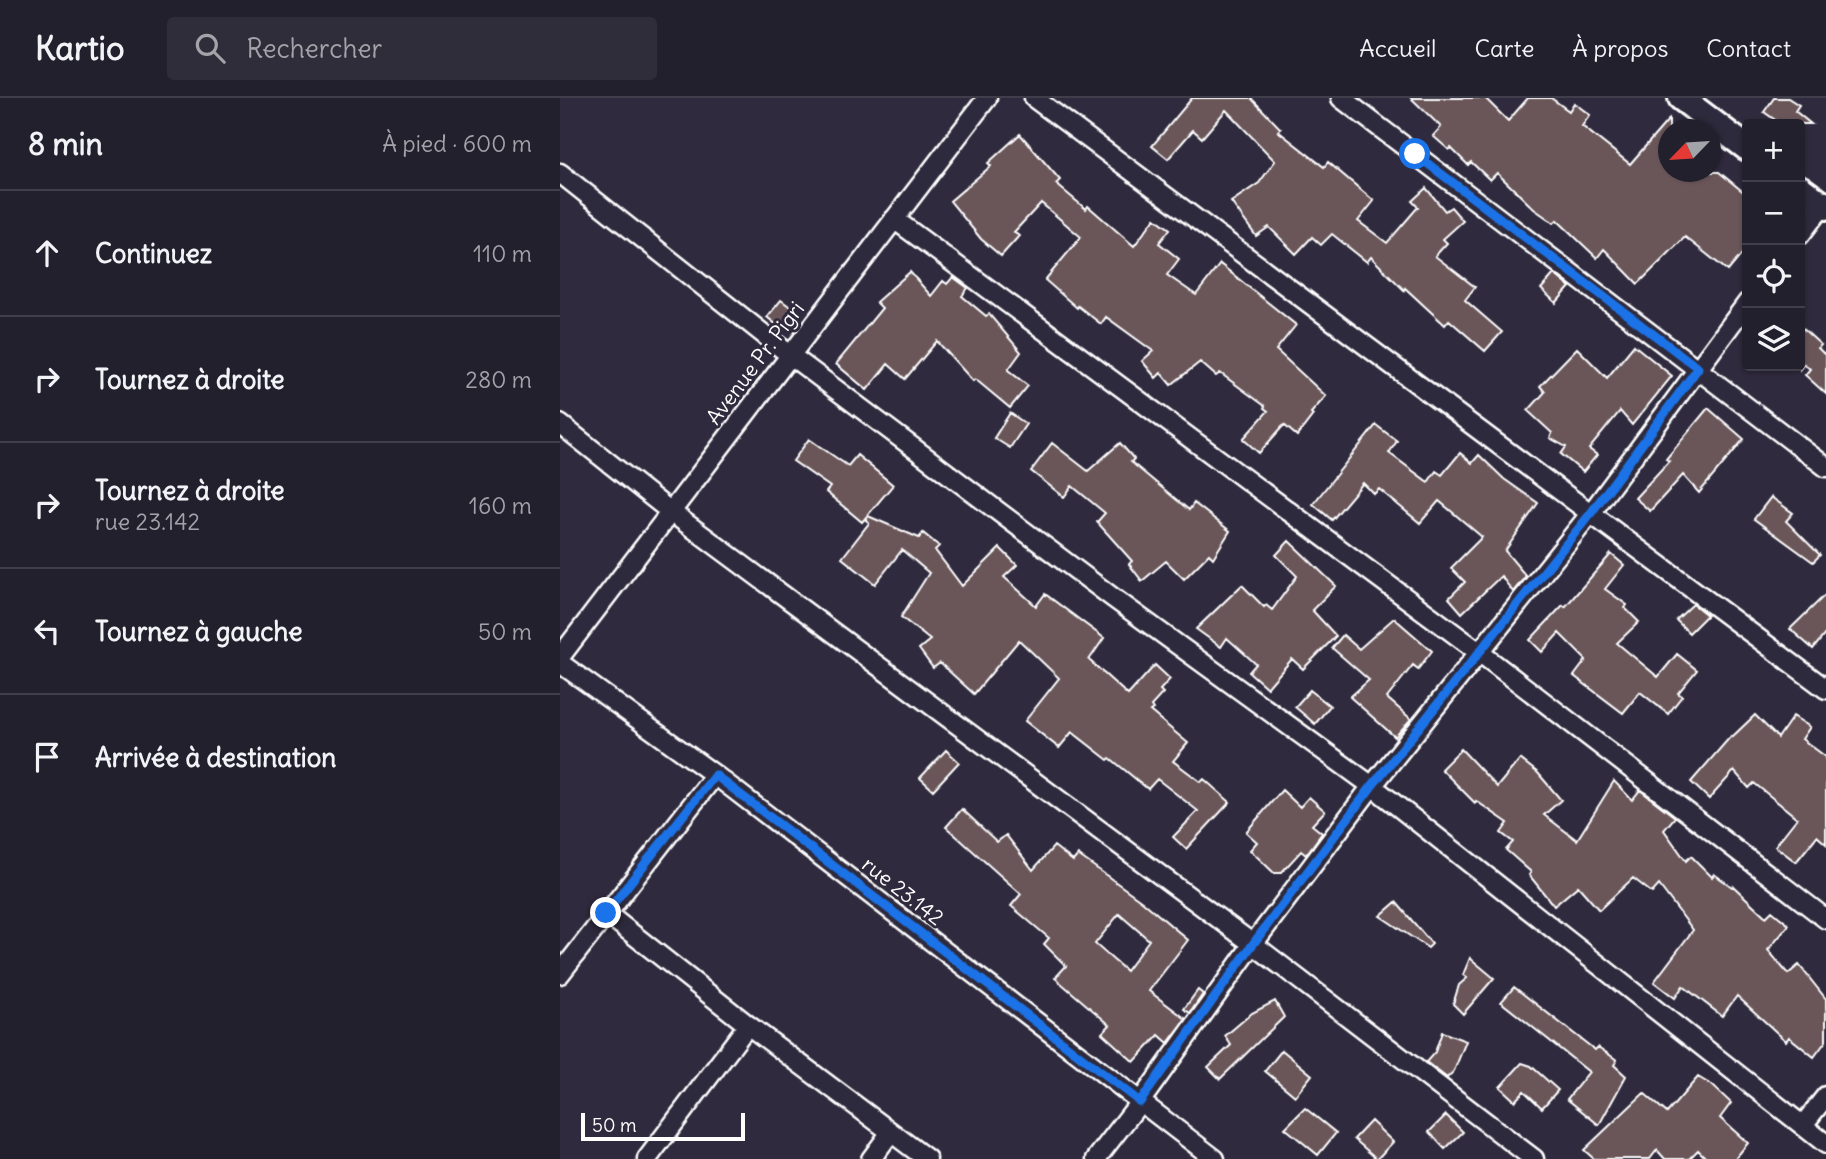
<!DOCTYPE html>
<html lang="fr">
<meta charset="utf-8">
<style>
:root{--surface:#23202e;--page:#2f2d3a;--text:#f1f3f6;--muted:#a3a3aa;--line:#403e4a}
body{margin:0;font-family:Delius,sans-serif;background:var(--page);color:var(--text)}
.controls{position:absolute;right:21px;top:21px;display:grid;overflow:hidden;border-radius:7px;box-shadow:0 2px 5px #0004}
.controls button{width:63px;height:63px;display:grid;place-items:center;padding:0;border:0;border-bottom:2px solid var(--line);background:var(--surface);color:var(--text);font:35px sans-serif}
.compass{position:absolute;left:1098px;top:21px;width:63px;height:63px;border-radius:50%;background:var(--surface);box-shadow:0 2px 5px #0004;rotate:245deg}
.scale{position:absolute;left:21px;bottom:18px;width:164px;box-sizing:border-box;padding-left:7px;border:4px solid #fff;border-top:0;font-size:19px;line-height:24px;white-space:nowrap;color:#fff;-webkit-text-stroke:5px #2f2a3d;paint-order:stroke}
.stop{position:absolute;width:21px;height:21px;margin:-16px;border:5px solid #1a73e8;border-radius:50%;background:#fff}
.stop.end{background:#1a73e8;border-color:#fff;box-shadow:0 2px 7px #0008}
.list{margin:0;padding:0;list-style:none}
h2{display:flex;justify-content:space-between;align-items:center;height:91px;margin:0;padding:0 28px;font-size:30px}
h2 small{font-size:23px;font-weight:400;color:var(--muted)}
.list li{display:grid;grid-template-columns:46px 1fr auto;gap:21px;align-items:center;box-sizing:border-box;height:126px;padding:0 28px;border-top:2px solid var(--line)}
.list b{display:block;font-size:26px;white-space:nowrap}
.list p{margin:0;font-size:23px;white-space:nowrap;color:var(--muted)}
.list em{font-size:23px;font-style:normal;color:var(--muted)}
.icon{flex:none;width:38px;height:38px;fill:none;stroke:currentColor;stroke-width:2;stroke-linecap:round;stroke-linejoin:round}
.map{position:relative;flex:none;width:1266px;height:1061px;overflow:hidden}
header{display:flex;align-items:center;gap:42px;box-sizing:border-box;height:98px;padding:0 35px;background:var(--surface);border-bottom:2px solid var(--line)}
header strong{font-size:33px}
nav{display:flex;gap:38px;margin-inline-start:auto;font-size:24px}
.search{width:490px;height:63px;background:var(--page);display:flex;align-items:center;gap:18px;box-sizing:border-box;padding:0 24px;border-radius:7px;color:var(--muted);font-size:26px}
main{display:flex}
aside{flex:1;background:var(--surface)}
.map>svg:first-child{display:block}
.building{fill:#6a5659;stroke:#fff;stroke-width:2;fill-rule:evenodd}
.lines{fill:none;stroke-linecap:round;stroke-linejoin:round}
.street-casing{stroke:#fff;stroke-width:23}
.secondary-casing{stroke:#fff;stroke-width:30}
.street{stroke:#2f2a3d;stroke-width:18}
.secondary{stroke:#2f2a3d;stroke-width:24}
.route{stroke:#1a73e8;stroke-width:9}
.labels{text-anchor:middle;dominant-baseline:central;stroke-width:6;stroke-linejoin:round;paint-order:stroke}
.street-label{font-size:21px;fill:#fff;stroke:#2f2a3d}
</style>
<header>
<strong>Kartio</strong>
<div class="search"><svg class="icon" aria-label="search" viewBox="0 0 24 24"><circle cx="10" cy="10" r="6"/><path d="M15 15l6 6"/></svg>Rechercher</div>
<nav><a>Accueil</a><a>Carte</a><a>À propos</a><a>Contact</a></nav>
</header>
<main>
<aside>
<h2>8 min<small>À pied · 600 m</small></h2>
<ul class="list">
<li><svg class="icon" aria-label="ahead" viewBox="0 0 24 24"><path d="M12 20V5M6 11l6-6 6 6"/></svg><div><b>Continuez</b></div><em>110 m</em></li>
<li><svg class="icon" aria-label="right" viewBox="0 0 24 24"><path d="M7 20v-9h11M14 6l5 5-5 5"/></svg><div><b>Tournez à droite</b></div><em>280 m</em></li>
<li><svg class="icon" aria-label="right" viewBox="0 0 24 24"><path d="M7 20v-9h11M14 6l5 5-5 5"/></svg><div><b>Tournez à droite</b><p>rue 23.142</p></div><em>160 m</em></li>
<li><svg class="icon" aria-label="left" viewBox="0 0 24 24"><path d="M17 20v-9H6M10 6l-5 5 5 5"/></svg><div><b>Tournez à gauche</b></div><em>50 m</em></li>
<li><svg class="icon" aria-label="arrive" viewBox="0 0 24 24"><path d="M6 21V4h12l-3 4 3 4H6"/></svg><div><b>Arrivée à destination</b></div></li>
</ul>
</aside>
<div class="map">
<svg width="1266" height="1061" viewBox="0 0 1266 1061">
<rect width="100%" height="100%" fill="#2f2a3d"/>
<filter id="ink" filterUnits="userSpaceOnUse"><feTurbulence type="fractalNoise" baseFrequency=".0143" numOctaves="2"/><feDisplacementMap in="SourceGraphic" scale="14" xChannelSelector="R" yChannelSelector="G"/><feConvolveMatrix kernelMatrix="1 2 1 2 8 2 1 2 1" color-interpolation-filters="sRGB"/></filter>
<g filter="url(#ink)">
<path class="building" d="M632,0h59l30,31 -3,2 46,36 4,-5 46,39 -16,20 29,22 31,-36 -6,-6 14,-13 19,23 6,-4 12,14 -20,18 4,4 -12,13 40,31 -10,13 37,32 -17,19 -36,-31 -4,5 -40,-37 -1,2 -33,-33 -4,5 -35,-28 -11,11 -9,-8 -16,17 -27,-27 -13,9 -25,-34 28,-19 16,-22 -49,-51 -24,28 -9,-8 -25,29 -16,-13z
M851,0h74l23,23 20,-23h23l18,13 5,-8 16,12 -8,11 48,38 39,-45v53h50l28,23v53l-19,23 -43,-34 -47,47 -34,-35 -7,9 -40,-38 -3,3 -20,-14 -37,-36 -7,7 -19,-18 -3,3 -17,-17 -2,2 -16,-14 8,-9z
M1214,0h14l11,7 -4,6 16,13h-30l-17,-12z
M460,36l40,46 -4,4 30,25 2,-3 46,40 21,-28 15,11 -11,14 20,16 -12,16 29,20 24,-31 76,61 -20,25 50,46 -15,17 2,2 -16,21 -13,-11 -25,28 -16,-14 25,-28 -4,-3 1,-2 -45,-33 -4,3 -16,-14 -29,23 -10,-12 -5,5 -14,-17 11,-10 -47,-34 -5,7 -23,-18 -1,2 -32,-28 36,-43 -40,-34 -27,29 5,4 -18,20 -20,-17 -31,-38 41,-35 -3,-3z
M350,174l21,24 12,-15 4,3 6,-7 15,11 -6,8 24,20 3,-2 32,38 -13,18 20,16 -18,22 -35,-29 -2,2 -36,-40 -32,38 -17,-15 -21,26 -31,-26 46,-56 -6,-6z
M994,176l16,13 -14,16 -15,-14z
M221,202l16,12 -14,18 -16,-13z
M1240,228l21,19 -3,3 6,6 2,-2v42l-21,-19 5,-6 -6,-5 -4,5z
M1074,247l38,31 -40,49 -12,-14 -31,38 8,6 -14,17 -22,-18 5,-7 -16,-9 2,-5 -24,-22 17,-19 -5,-6 37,-38 30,30z
M1148,310l36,31 -45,54 -16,-18 -33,36 -15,-13 34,-37 -3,-2z
M450,315l16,11 -16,24 -16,-10z
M816,327l21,16 -8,12 39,29 8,-11 6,4 18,-22 12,10 7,-8 25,24 34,24 -33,48 21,25 -13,16 -12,-16 -39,37 -13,-15 16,-16 -14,-14 31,-31 -43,-36 -19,22 -41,-34 -5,5 -11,-11 -31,37 -19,-16z
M249,341l39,27 9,-11 36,30 -31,37 -36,-30 4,-5 -37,-26z
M492,345l36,28 32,-28 14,16 -3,3 58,48 5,-7 36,28 -17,27 -4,-4 -25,25 -18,-18 -24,20 -13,-17 3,-3 -35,-39 8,-9 -33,-27 -8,11 -33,-26z
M1211,399l22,16 -7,8 34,34 -7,7 -59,-43z
M308,418l51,22 4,-5 16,13 -4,4 27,36 38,-38 17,17 -13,12 32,29 9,-12 59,44 -15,22 39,35 27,-30 15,14 -10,11 3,3 -12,13 2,3 -3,2 38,32 -15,18 28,21 3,-3 26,23 -44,47 -13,-12 25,-26 -41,-32 -9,10 -38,-31 -2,2 -36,-28 -13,16 -34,-27 34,-43 -40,-38 -45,54 -34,-31 -7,5 -14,-19 11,-9 -29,-23 28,-44 -27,-23 -27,34 -33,-26 27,-35 -3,-3z
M729,443l47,45 -24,24 24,26 -33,33 -11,-10 -25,29 -18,-16 7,-8 -29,-26 -6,9 -25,-18 46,-44 22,22 2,-2 6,5 25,-34 -21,-21z
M1051,456l13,11 -19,24 22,16 -2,3 14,14 -22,21 41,34 19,-23 20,16 -19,23 4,3 -14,18 -28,-22 -17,21 -49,-37 12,-16 -27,-27 -17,19 -12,-12 33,-35 2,2z
M1266,496v39l-13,16 -23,-20z
M1133,506l14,11 -18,18 -13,-13z
M834,520l38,33 -14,18 -5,-4 -26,33 24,21 -16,18 -45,-40 19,-17 -37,-32 11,-13 16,14z
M750,592l20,16 -15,18 -20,-17z
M1195,617l23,23 15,-22 17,11 -8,12 24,18v87l-9,-8 -21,26 -21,-16 22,-28 -43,-35 -5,5 -15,-17 -25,28 -18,-17 40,-46 1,1z
M901,651l36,38 23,-28 18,14 23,27 -17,15 33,25 37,-59 18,19 8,-10 35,27 -11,13 22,31 5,-5 21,21 2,-3 18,13 1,-1 33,31 6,-6 17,14 -21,25 20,24 11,-9 27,34v42l-12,16 -25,-20 -3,4 -49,-45 -15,20 -39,-30 -8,12 -21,-16 39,-52 -34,-45 -7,8 -19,-15 -34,32 -21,-24 -24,20 -25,-31 2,-3 -25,-22 7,-8 -12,-9 7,-10 -32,-22 -1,2 -34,-34z
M386,652l13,12 -26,28 -13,-12z
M722,692l18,17 9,-10 16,14 -13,14 10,8 -14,19 -2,3 -5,-4 -20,22h-7l-24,-23 7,-8 -11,-10z
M402,711l35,33 9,-7 27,35 21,-24 19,15 5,-6 64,46 46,39 -39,51 37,28 -18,24 -9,-8 -25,27 -32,-29 8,-8 -55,-47 11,-12 -22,-22 5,-6 -38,-32 10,-12 -75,-67zM559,816l30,26 -23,31 -31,-27z
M836,804l36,42 -4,4 -48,-32z
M910,860l24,20 -31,36 -10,-10 6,-19 8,-7 -4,-3z
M954,889l81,63 3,-3 19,13 -3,5 12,11 -27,49 -32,-26 22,-27 -88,-70z
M638,892l5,4 -13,19 -6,-4z
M715,903l9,16 -64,62 -12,-12 23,-22 -6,-9 27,-23z
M882,934l24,9 -12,30 -7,7 -21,-16 9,-10z
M722,952l30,25 -17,21 -30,-25z
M962,965l9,3 27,24 -16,18 -18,-17 -9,10 -15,-14z
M1138,979l15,9 18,17 -11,15 28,25 -13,16h-28l-9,-9 -9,9h-24l-8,-9 -7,9h-56l-10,-9 60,-57 23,20z
M745,1010l31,25 -18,22 -33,-27z
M886,1017l17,17 -18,17 -16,-17z
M811,1023l22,21 -16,17 -23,-20z"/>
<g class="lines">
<g class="street-casing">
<path id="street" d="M474,0l792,591
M781,0l485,369
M0,75l230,182 322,242 260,189 454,358
M334,121l585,433 347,267
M1240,137l26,-34
M0,326l111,88 582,432 281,215
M0,559l427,-559
M0,565l155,112 500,384
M46,815l142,112 179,134
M0,876l155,-199
M1243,1027l23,-29
M87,1061l101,-134
M311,1061l20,-27
M536,1061l44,-57 113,-158 119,-158 219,-273 156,-210"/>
</g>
<g class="secondary-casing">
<path id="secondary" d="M1121,0l66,50
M1240,90l26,19"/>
</g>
<use href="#street" class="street"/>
<use href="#secondary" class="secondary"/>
</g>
</g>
<g class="lines" filter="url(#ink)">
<path class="route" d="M46,815l109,-138 425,327 113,-158 119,-158 219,-273 107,-145 -283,-214"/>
</g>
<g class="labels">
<g class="street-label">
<text transform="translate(195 265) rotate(-53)">Avenue Pr. Pigri</text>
<text transform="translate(343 793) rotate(38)">rue 23.142</text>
</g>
</g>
</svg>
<div class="controls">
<button>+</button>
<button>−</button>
<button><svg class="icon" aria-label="locate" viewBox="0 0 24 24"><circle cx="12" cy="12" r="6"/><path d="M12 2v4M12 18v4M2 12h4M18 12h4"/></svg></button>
<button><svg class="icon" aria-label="layers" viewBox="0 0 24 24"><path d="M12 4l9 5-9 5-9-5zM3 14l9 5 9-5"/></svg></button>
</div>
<svg class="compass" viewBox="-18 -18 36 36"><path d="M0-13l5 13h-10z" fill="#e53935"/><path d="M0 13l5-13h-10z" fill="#a3a3aa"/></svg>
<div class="scale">50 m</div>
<div class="stop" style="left:855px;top:56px"></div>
<div class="stop end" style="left:46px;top:815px"></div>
</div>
</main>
